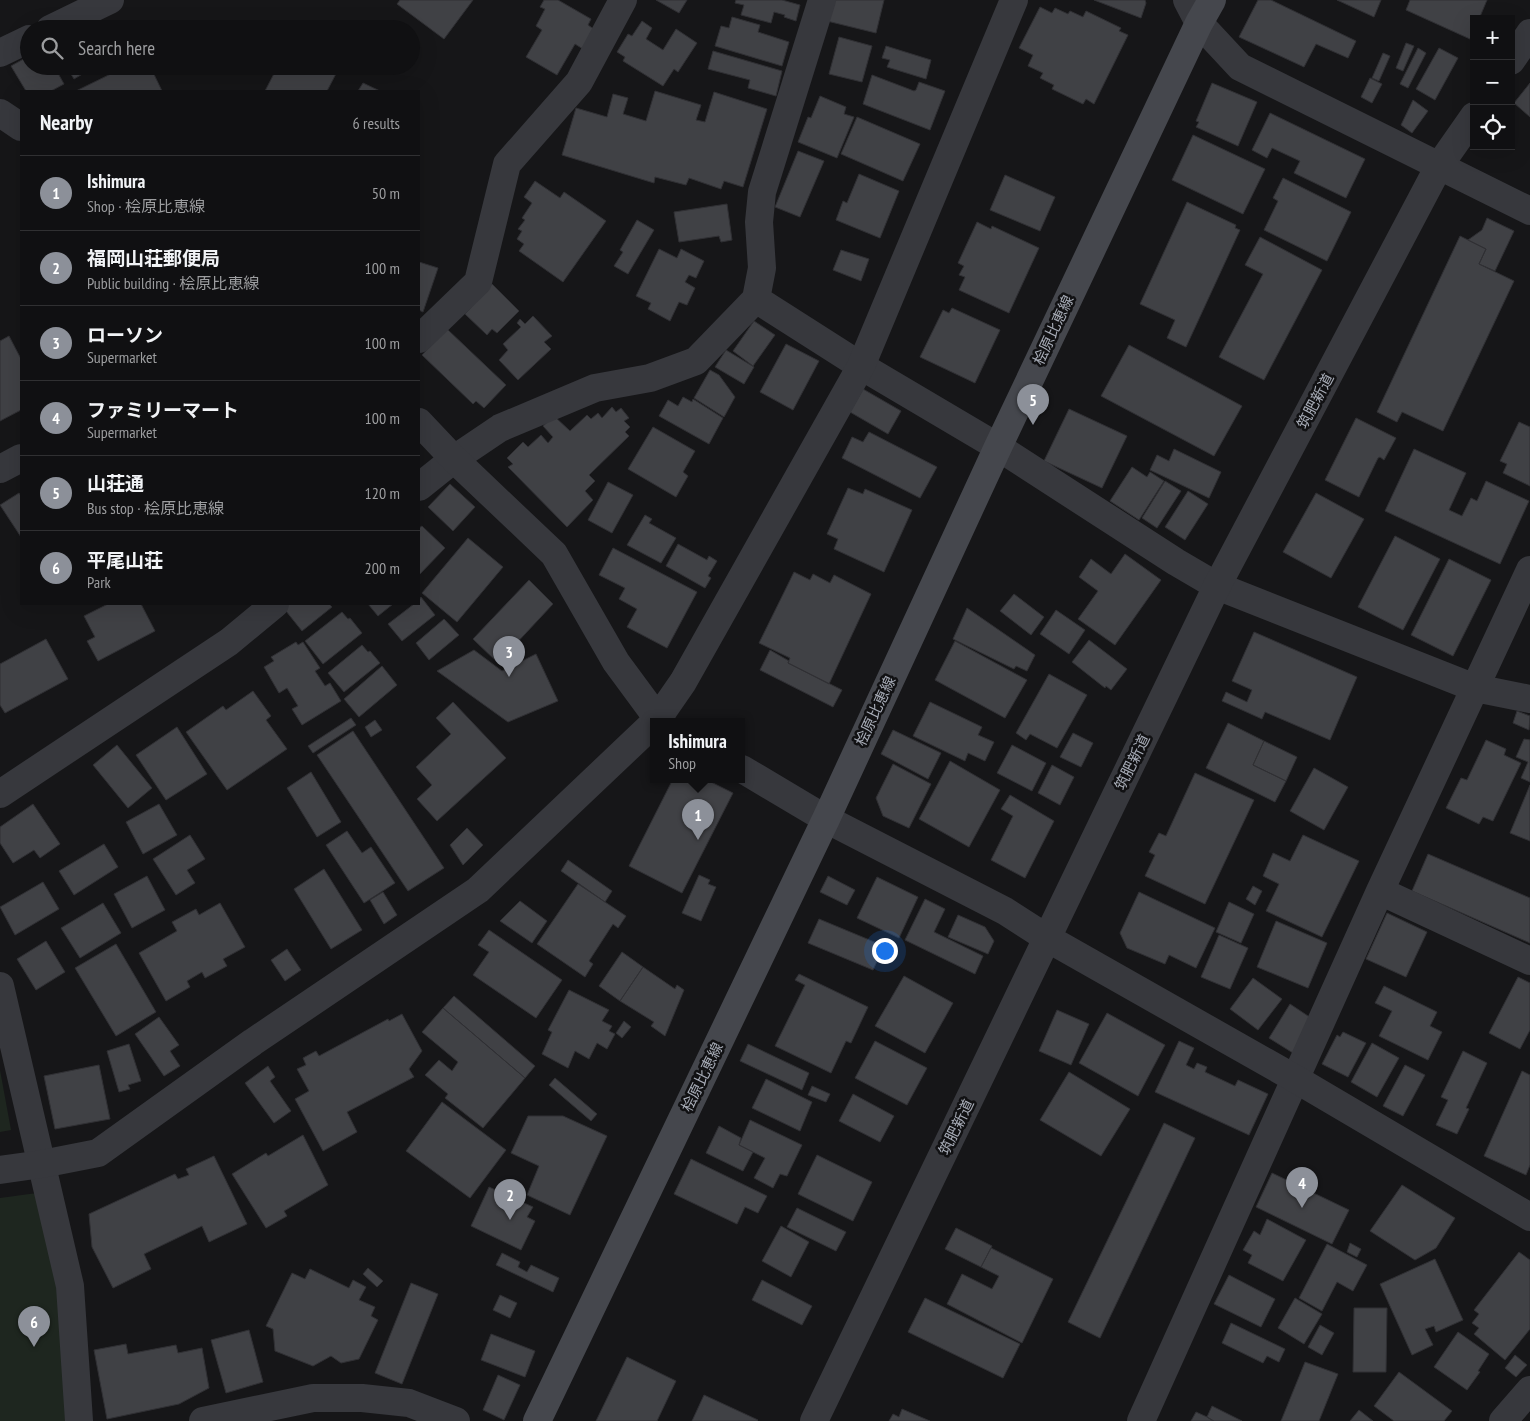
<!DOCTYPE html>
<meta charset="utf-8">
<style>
:root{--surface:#101012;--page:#19191b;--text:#f1f3f6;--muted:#9c9d9f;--line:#303032;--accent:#8c9099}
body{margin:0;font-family:"PT Sans Narrow","Noto Sans JP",sans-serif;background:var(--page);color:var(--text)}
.controls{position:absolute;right:15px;top:15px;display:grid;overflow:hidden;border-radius:0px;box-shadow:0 5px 20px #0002}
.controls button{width:45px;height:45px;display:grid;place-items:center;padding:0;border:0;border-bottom:1px solid var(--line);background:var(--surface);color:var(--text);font:25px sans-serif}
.you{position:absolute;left:884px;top:950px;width:18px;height:18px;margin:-12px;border:4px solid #fff;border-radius:50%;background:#1a73e8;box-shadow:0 0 0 8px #1a73e833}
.badge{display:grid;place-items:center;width:32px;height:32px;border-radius:50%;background:var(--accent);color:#fff;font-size:16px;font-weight:700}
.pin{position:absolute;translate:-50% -41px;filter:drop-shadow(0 1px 2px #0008)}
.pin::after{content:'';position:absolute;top:26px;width:18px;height:15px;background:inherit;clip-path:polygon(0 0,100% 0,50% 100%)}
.popup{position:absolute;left:650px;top:718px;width:95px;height:65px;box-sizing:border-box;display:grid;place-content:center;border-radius:0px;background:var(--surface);filter:drop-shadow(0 1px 4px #0005);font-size:16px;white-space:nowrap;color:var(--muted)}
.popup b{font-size:19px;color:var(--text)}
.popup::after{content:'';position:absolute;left:50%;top:100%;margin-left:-10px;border:10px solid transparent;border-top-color:var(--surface)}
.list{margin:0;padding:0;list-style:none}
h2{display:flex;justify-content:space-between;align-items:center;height:65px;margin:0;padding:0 20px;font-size:21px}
h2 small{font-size:16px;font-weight:400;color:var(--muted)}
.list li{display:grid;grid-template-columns:32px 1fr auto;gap:15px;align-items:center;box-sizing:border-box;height:75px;padding:0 20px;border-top:1px solid var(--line)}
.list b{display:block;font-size:19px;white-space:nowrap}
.list p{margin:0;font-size:16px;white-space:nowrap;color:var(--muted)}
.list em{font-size:16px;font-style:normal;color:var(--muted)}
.icon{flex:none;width:28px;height:28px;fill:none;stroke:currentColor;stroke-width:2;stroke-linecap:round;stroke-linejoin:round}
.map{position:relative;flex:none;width:1530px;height:1421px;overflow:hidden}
.search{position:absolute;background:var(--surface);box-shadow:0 5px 20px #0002;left:20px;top:20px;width:400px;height:55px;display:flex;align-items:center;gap:12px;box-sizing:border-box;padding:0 18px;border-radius:28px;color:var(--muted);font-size:19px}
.panel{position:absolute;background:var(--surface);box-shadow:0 5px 20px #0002;left:20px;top:90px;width:400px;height:515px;border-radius:0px}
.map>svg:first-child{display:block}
.green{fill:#1e261f}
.building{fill:#404145;stroke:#303034}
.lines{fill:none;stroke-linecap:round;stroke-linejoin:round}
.minor{stroke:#37383d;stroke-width:28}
.tertiary{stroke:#37383d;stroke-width:28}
.secondary{stroke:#45474d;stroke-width:28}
.labels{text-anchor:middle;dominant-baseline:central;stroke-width:5;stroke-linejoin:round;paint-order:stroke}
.street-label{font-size:15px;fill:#a8adb8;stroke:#111113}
</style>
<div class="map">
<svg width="1530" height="1421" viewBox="0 0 1530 1421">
<rect width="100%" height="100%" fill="#161618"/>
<path class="green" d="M0,1070l11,60 -11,2z
M37,1193l28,80 6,148h-71v-223z"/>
<path class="building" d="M400,0h73l-29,39 -47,-35z
M544,0h14l33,19 -3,6 7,5 -12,19 -8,-5 -18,31 -31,-18 16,-27 -6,-4 9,-17 -5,-2z
M656,0h31l-8,13z
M736,0h46l18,5 -4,16 -12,-4 1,-2 -11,-3 -3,11 -30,-8 3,-10 -9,-2z
M832,0h52l-8,33 -49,-12z
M1094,0h51l1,3 -5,15z
M1258,0h13l85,41 -8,17 -32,-14 -12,23 -65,-30z
M1337,0h44l-7,17z
M1410,0h77l-8,19h-5v11l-4,9 -64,-29z
M1040,7l12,6 3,-5 13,6 2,-3 13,6 3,-6 35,17 -2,3 9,4 -34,69 -8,-5 -3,5 -31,-15 2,-4 -14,-7 3,-5 -15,-7 5,-11 -14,-7z
M732,17l28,8 -2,7 31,10 -7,24 -67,-20 6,-20 8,2z
M642,21l10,7 -6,11 17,11 13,-21 21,14 -19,29 -4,-3 -11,17 -40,-25 2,-4 -8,-5 11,-18 4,2z
M839,37l33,9 -10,36 -33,-8z
M1406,43l8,3 -11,25 -7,-3z
M886,46l45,14 -5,19 -39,-12 3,-7 -8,-2z
M1418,48l8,5 -18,35 -8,-4z
M1439,48l19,10 -23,42 -19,-11z
M713,51l69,20 -6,25 -28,-8 2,-8 -42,-11z
M1383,53l7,3 -11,25 -7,-3z
M29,56v10h25l10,18 -13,7h-25l-15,-25z
M66,66h30l-22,13z
M127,66h23l12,25h-86z
M278,66h57l4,2 -12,23h-62z
M872,75l42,16 2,-1 3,-8 26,9 -15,39 -67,-26z
M1370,78l12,6 -10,19 -11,-6z
M363,83l17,8h-22z
M1212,83l45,19 -19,44 -42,-19 3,-5 -3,-1z
M1530,83v34l-16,-14z
M655,91l46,14 -5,15 9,2 9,-30 53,17 -24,78 -19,-6 -3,8 -32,-11 -3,7 -31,-8 -1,6 -92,-28 14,-47 31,9 6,-23 15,4 -5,16 23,7z
M820,96l26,11 -2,7 10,3 -17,41 -39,-16 10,-25 3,1z
M1413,100l15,11 -16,22 -11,-8z
M1270,113l95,46 -19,39 -52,-25 6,-12 -28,-13 -5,10 -15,-8z
M857,117l63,27 -17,37 -62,-27z
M1193,135l72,34 -22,45 -71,-34z
M798,151l26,10 -24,56 -25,-10z
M859,174l40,17 -19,47 -44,-18 7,-19 4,2z
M1005,175l50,22 -15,34 -50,-21z
M1283,178l68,34 -24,49 -63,-31 14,-29 -5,-3z
M535,181l25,17 4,-6 42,29 -43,61 -44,-31 5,-7 -7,-5 5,-8 -4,-2 7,-9 -3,-2 10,-15 -8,-6z
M1187,202l49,23 -1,3 5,2 -54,117 -19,-9 8,-18 -35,-16z
M727,204l5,36 -11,2 -2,-6 -40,6 -5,-30z
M1487,218l27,13 -19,40 -16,-7 7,-15 -18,-9 14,-10z
M637,220l17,10 -26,44 -14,-8 9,-14 -3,-2z
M977,222l14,7 1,-3 47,22 -30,65 -50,-23 6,-13 -6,-2 5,-9 -6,-3z
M1460,236l26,13 -7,15 35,17 -71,150 -41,-19 -5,10 -20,-10z
M1260,237l62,33 -58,110 -45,-23 44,-83 -18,-9z
M659,249l18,9 4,-9 23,12 -8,17 -7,-3 -4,7 10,6 -8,17 -8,-3 -9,19 -22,-12 3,-6 -15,-7z
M841,250l28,9 -8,22 -28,-11z
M419,262l19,6 -15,44 -4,-2z
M492,284l27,27 -22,22 -5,-4 -5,6 -22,-21z
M952,308l48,22 -25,53 -55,-26 23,-47 6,3z
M533,316l19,20 -8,6 7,7 -33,31 -19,-20 9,-10 -5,-6 18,-17 -4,-4 3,-4 5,5z
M754,321l21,14 -22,31 -20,-15z
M447,329l59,56 -22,23 -8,-7 -3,3 -51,-49z
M9,336l12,23v51l-21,11v-80z
M786,344l33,17 -26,49 -33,-18z
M1129,345l113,61 -28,50 -113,-60z
M726,350l28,17 -10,17 -29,-17z
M710,370l9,5 16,22 -11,20 -30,-19z
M863,389l38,22 -13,23 -38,-22z
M683,397l9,5 1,-3 30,19 -14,26 -50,-28 9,-16 10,6z
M612,407l4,5 5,-4 8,10 -5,3 6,6 -5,5 4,4 -40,39 6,6 -10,10 8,9 -26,27 -59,-60 5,-3 -6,-6 16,-16 5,5 13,-12 7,8 5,-6 -10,-11 11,-10 16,15 17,-16 4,4 7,-6 4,5z
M1069,409l58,27 -25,52 -58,-27z
M1356,418l40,20 -12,22 -4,-3 -2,1 -19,39 -34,-17z
M1519,422l11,5v59l-27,-13 4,-9 -7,-3z
M653,427l42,24 -12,21 5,4 -12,21 -48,-28z
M869,432l68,35 -17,31 -78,-40 10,-21 11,5z
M1174,449l47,23 -12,26 -59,-28 7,-15 12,6z
M1414,449l52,24 -17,37 13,6 9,-18 6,3 9,-20 43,20 -29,63 -115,-53z
M1132,467l15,10 3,-5 14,9 -25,39 -29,-19z
M1165,481l16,10 -24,37 -15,-10z
M608,482l25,13 -21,38 -24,-13z
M450,484l25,23 -22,24 -25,-24z
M848,488l15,6 2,-5 47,21 -28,62 -50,-23 4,-10 -11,-5z
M1188,491l20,13 -23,36 -20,-13z
M19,493l2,3v41l-21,-32z
M1316,493l48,26 -33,59 -48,-26z
M645,515l7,4 -3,4 27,15 -15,25 -34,-18z
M422,526l23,22 -26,27v-47z
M1395,536l45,23 -37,71 -45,-23z
M468,538l35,29 -46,55 -35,-29z
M678,544l29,16 2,-4 8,5 -9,15 3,2 -6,10 -39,-22z
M613,548l84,44 -30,56 -40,-21 10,-18 -18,-10 6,-11 -26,-13z
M1125,554l36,26 -46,65 -37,-26 20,-28 -19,-14 12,-18 20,15z
M1449,559l42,21 -38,76 -42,-21z
M794,572l16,8 3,-6 17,9 4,-8 37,19 -42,90 -41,-21 2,-5 -31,-15z
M529,580l24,24 -55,59 -25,-24z
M1014,594l30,23 -13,18 -31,-24z
M421,597l14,18 -33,26 -14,-17 26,-20h5v-4z
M108,604h33l14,27 -57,30 -11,-20 8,-4 -11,-21z
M284,604h45l3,3 -30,24 -20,-25z
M368,604h25l-15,12z
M967,608l68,47 -8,16 -11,-5 -2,3 -61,-30z
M1056,610l29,20 -16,24 -29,-20z
M342,612l6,7 2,-1 12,15 -39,31 -18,-23z
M444,619l15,16 -30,25 -13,-17z
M1254,632l103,45 -27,63 -65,-28 -3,7 -40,-18 4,-9 21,10 5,-12 -20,-9z
M46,639l22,40 -63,34 -5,-8v-41z
M1089,640l38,29 -16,21 -5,-4 -1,2 -33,-26z
M955,641l72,39 -22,38 -70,-38z
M296,642l2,3 5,-3 17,26 -5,3 10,15 5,-3 11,18 -39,24 -10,-16 6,-3 -11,-18 -8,5 -15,-26 10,-6 -3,-4z
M362,645l6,7 2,-1 10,12 -36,29 -16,-19z
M474,650l28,21 34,-17 22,47 -50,21 -71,-51z
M770,650l19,11 -1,2 54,27 -9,17 -73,-37z
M382,666l15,19 -38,32 -15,-18z
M1049,674l38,21 -30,53 -27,-14 -4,6 -10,-7z
M253,691l18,25 -5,4 21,29 -60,41 -41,-58 37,-26 3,4z
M453,702l53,56 -69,63 -20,-22 15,-14 -16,-18 35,-33 -15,-16z
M930,702l52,25 -4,8 16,7 -9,19 -17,-8 -3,8 -52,-25z
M1517,711l13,5 -1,14 -16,-7z
M351,718l5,7 -43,28 -5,-7z
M375,720l7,10 -11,7 -6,-10z
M1228,723l36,18 -11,24 33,16 -11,21 -69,-34z
M177,727l30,47 -41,26 -30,-45z
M893,730l48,23 -13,26 -47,-25z
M353,731l91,137 -36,23 -91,-136z
M1073,733l20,10 -12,24 -21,-10z
M1524,739l6,1v42l-9,-4 7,-16 -12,-5z
M1486,740l20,9 -2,6 17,8 -28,58 -10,-4 -4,7 -33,-16 15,-30 6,2z
M1264,741l33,16 -11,24 -33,-16z
M117,745l35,43 -24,20 -35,-43z
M1012,745l34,18 -14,28 -35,-18z
M950,761l50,29 -31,57 -50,-28z
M893,764l38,20 -22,44 -26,-12 -7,-18z
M1052,765l22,12 -14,28 -22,-12z
M1314,768l34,19 -24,43 -34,-19z
M311,772l30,50 -24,15 -30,-49z
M1195,773l59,27 -49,104 -60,-28 10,-21 -6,-3 10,-19 7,3z
M673,779h32l28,14 -51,100 -53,-27z
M1530,785v56l-20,-8z
M1010,795l44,26 -29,57 -34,-18 22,-44 -12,-7z
M33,804l27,40 -20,14 -6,-8 -21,13 -13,-20v-16z
M159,804l18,31 -34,19 -17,-32z
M467,828l16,17 -20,20 -13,-20z
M347,831l15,22 9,-6 24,36 -31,20 -38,-58z
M190,835l15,24 -18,11 8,13 -19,12 -23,-36z
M1303,835l56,26 -37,76 -56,-26 13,-27 -16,-8 10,-23 17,8z
M104,844l14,23 -44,28 -15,-24z
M1428,854l102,44v45l-118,-52z
M568,860l44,31 -7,11 -44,-31z
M324,869l38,61 -31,19 -37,-60z
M699,875l11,5 -2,4 8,3 -15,34 -19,-8z
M147,876l18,34 -33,18 -18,-34z
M828,876l27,14 -8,15 -27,-13z
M877,877l41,20 -19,41 -42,-20z
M43,882l16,27 -44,26 -15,-28z
M578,884l48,32 -8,12 -5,-4 -24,37 4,3 -8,13 -48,-33z
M1253,886l9,5 -7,14 -9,-6z
M383,892l14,23 -13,9 -14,-24z
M1139,892l76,36 -19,40 -27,-13 -4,9 -38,-16 -7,-15z
M925,899l20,10 -11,23 49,24 -8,18 -70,-34z
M520,901l27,20 -15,22 -32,-22z
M1229,902l25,12 -13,29 -25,-11z
M103,903l18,30 -41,25 -19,-30z
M220,903l25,44 -22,12 4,7 -22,12 -3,-6 -15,9 3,6 -24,14 -27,-48 38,-22 -5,-9 24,-13 3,6z
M1387,913l40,19 -21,45 -40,-18z
M958,915l27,12 9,14 -6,13 -40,-17z
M819,919l65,27 -11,24 -65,-27z
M1276,921l51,22 -19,45 -51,-21z
M489,930l73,50 -26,38 -63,-43 16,-23 -11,-7z
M1219,935l29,13 -18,41 -29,-12z
M46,941l19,31 -29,18 -19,-31z
M116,944l40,68 -40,24 -41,-68z
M287,949l14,21 -16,11 -14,-21z
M622,952l21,15 -23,34 -21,-15z
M643,967l32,22 2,-4 7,5 -19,46 -14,-10 3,-4 -34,-21z
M799,974l69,33 -17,36 -5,-2 -15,32 -56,-27 30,-61 -10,-5z
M904,976l49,27 -28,50 -50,-27z
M1518,977l12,6v47l-10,19 -31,-16z
M1253,978l29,21 -24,31 -28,-21z
M1384,986l53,26 -7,14 12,6 -14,28 -49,-24 13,-25 -17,-8z
M569,990l40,20 -7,11 10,5 -3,5 6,3 -8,15 -10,-6 -8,16 -14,-8 -7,17 -26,-14 10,-22 -4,-2z
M454,996l81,70 -10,12 -82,-70z
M1290,1004l24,16 -21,33 -24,-15z
M443,1008l82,70 -42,50 -38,-30 3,-4 -23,-19 14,-15 13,11 6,-9 -36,-30z
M1057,1010l32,14 -18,41 -32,-14z
M1107,1013l58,32 -27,51 -59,-33z
M402,1014l20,37 -13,18 5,8 -67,35 10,20 -34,19 -28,-52 14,-8 -12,-22 9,-4 -3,-7 13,-7 3,5 69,-37 1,2z
M159,1017l20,28 -9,6 10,15 -16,10 -29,-42z
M624,1021l7,6 -9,11 -6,-5z
M1343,1032l23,11 -18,34 -26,-13 15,-29 3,2z
M875,1041l52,27 -20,37 -52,-27z
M1179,1041l15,7 -8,17 8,4 3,-6 10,4 -2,5 30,14 3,-6 30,14 -19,41 -94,-43z
M1372,1043l27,15 -22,39 -26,-15z
M129,1044l12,37 -13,4 2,4 -11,3 -12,-41z
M748,1044l61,29 -7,17 -62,-29z
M1463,1051l24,12 -21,45 3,1 -12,25 -21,-9 12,-25 -7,-3z
M99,1065l11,54 -55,10 -11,-53z
M1405,1065l20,10 -22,41 -20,-10z
M268,1066l7,11 -5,4 21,30 -17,12 -29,-40z
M1522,1071l8,4v90l-4,10 -42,-19z
M1069,1072l61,37 -29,47 -61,-36z
M555,1078l42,36 -6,7 -42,-36z
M766,1079l46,23 -12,29 -48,-23z
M812,1086l18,8 -4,8 -18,-7z
M853,1094l41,22 -14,26 -41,-21z
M442,1102l64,48 -36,48 -64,-47z
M528,1116h35l44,20 -37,79 -43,-20 12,-29 -28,-13z
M750,1120l52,25 -15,31 -7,-2 -7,14 -19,-10 11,-20 -26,-13z
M1164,1123l31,15 -95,200 -32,-16z
M719,1126l22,12 -2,7 14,7 -10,19 -37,-18z
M303,1135l25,50 -44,26 3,5 -21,12 -34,-54 34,-21 2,3z
M817,1155l55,27 -19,39 -55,-27z
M214,1156l33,68 -38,18 -7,-16 -58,28 7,15 -38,19 -21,-41 -3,-33 86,-40 3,5 11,-4 -3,-6z
M691,1159l76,37 -9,17 -13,-6 -8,17 -63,-30z
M1272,1173l77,37 -17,34 -76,-37z
M1402,1185l53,33 -19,30 -21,12 -45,-29z
M489,1187l44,20 -6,10 8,4 -14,29 -50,-24z
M797,1208l49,24 -10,19 -49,-24z
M1267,1219l39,21 -23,41 -35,-18 4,-8 -9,-5 11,-19 6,4z
M781,1226l28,16 -18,35 -29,-16z
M956,1228l36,18 -11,21 -36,-18z
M1350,1243l11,6 -4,8 -10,-5z
M1327,1244l40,21 -14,26 -16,-9 -15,29 -23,-13z
M991,1248l62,31 -31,64 -75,-39 15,-30 30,15 7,-13 -18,-9z
M1519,1252l11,8v69l-25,31 -31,-26 5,-6 -7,-5 7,-9 -5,-4z
M502,1253l18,9 -2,5 9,5 4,-7 28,13 -6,14 -57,-27z
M1435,1259l28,61 -27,12 -2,-6 -9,3 8,16 -21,10 -32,-71z
M368,1268l15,13 -6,6 -14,-13z
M310,1269l39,19 4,-8 13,7 -7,13 16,7 -4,9 7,4 -19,39 -18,4 -10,-7 -18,10 -38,-15 -2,-22 -7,-3 26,-53 13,6z
M1229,1275l46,24 -14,28 -47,-23z
M762,1280l50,26 -10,19 -50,-25z
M411,1283l27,11 -36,90 -27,-11z
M500,1295l17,8 -7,15 -17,-8z
M925,1298l95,46 -17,34 -95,-46z
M1295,1298l27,16 -18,30 -26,-16z
M1354,1308h33l-1,64h-33z
M1231,1323l54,26 -6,13 -12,-6 -4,7 -41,-20z
M1320,1325l14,8 -12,22 -14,-8z
M249,1330l14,52 -37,11 -15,-53z
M1458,1332l31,22 -11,17 2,1 -13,18 -33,-23z
M491,1334l44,17 -10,26 -44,-17z
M126,1344l2,10 48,-9 2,8 24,-5 7,40 -30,16 -72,15 -13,-69z
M1515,1355l12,10 -11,12 -11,-9z
M627,1357l49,24 -19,40h-61z
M1305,1362l33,12 -19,47h-38z
M1399,1372l53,39 -8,10h-50l-20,-15z
M498,1375l22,10 -16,35 -21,-10z
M704,1395l54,25 -1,1h-65z
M1212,1406l30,15h-28l-7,-4z
M902,1409l28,12h-41l4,-7 6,3z
M1359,1410l14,11h-23z
M1196,1412l11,5 6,4h-22z"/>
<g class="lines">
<path class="minor" d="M50,29l60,-29
M0,53l29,-14
M756,299l105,67 137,81 178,115 41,24 258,102 55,11
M419,339l59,-57 29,-118 72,-82 44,-82
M0,469l21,-11
M419,487l35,-28 46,-31 95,-40 55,-10 46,-17 60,-62 6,-31 -3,-46 3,-30 60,-192
M0,794l229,-152 46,-38
M1380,891l150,70
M0,986l70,300 9,135
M203,1421l110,-23h49l47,5 47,18
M1141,1421l239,-530 150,-321
M1503,1421l27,-31"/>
<path class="tertiary" d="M1187,0l12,23 41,44 290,144
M1511,61l19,-28
M0,113l21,14
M419,422l35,37 100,95 62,108 42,57 4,2
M656,721l27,-39 178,-316 153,-366
M742,769l84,50 179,92 42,27 247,140 236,139
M0,1170l42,-6 56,-11 155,-111 225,-152 176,-167
M814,1421l403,-835 222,-420 35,-50"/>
<path class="secondary" d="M537,1421l289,-602 172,-372 201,-424 13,-23"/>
</g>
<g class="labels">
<g class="street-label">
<text transform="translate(1053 330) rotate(-65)">桧原比恵線</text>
<text transform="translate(1315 401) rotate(-62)">筑肥新道</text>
<text transform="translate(875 711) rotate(-65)">桧原比恵線</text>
<text transform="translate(1132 762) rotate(-64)">筑肥新道</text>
<text transform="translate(702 1077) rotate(-64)">桧原比恵線</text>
<text transform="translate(956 1127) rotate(-64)">筑肥新道</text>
</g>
</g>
</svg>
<div class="controls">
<button>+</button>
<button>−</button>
<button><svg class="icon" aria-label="locate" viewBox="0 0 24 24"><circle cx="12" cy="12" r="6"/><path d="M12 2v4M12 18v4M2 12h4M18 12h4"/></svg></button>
</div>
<div class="you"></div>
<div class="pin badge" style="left:698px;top:840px">1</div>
<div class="popup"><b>Ishimura</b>Shop</div>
<div class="pin badge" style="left:510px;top:1220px">2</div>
<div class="pin badge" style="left:509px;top:677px">3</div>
<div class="pin badge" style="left:1302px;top:1208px">4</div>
<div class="pin badge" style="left:1033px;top:425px">5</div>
<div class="pin badge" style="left:34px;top:1347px">6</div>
<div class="search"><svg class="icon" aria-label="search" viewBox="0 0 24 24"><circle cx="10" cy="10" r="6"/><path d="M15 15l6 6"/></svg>Search here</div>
<section class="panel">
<h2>Nearby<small>6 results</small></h2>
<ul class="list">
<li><span class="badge">1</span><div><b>Ishimura</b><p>Shop · 桧原比恵線</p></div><em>50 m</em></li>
<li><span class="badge">2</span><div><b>福岡山荘郵便局</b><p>Public building · 桧原比恵線</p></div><em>100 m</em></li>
<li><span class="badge">3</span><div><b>ローソン</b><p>Supermarket</p></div><em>100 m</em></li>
<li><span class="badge">4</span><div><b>ファミリーマート</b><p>Supermarket</p></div><em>100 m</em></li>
<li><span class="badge">5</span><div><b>山荘通</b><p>Bus stop · 桧原比恵線</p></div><em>120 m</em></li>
<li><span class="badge">6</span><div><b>平尾山荘</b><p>Park</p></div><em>200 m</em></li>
</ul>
</section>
</div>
